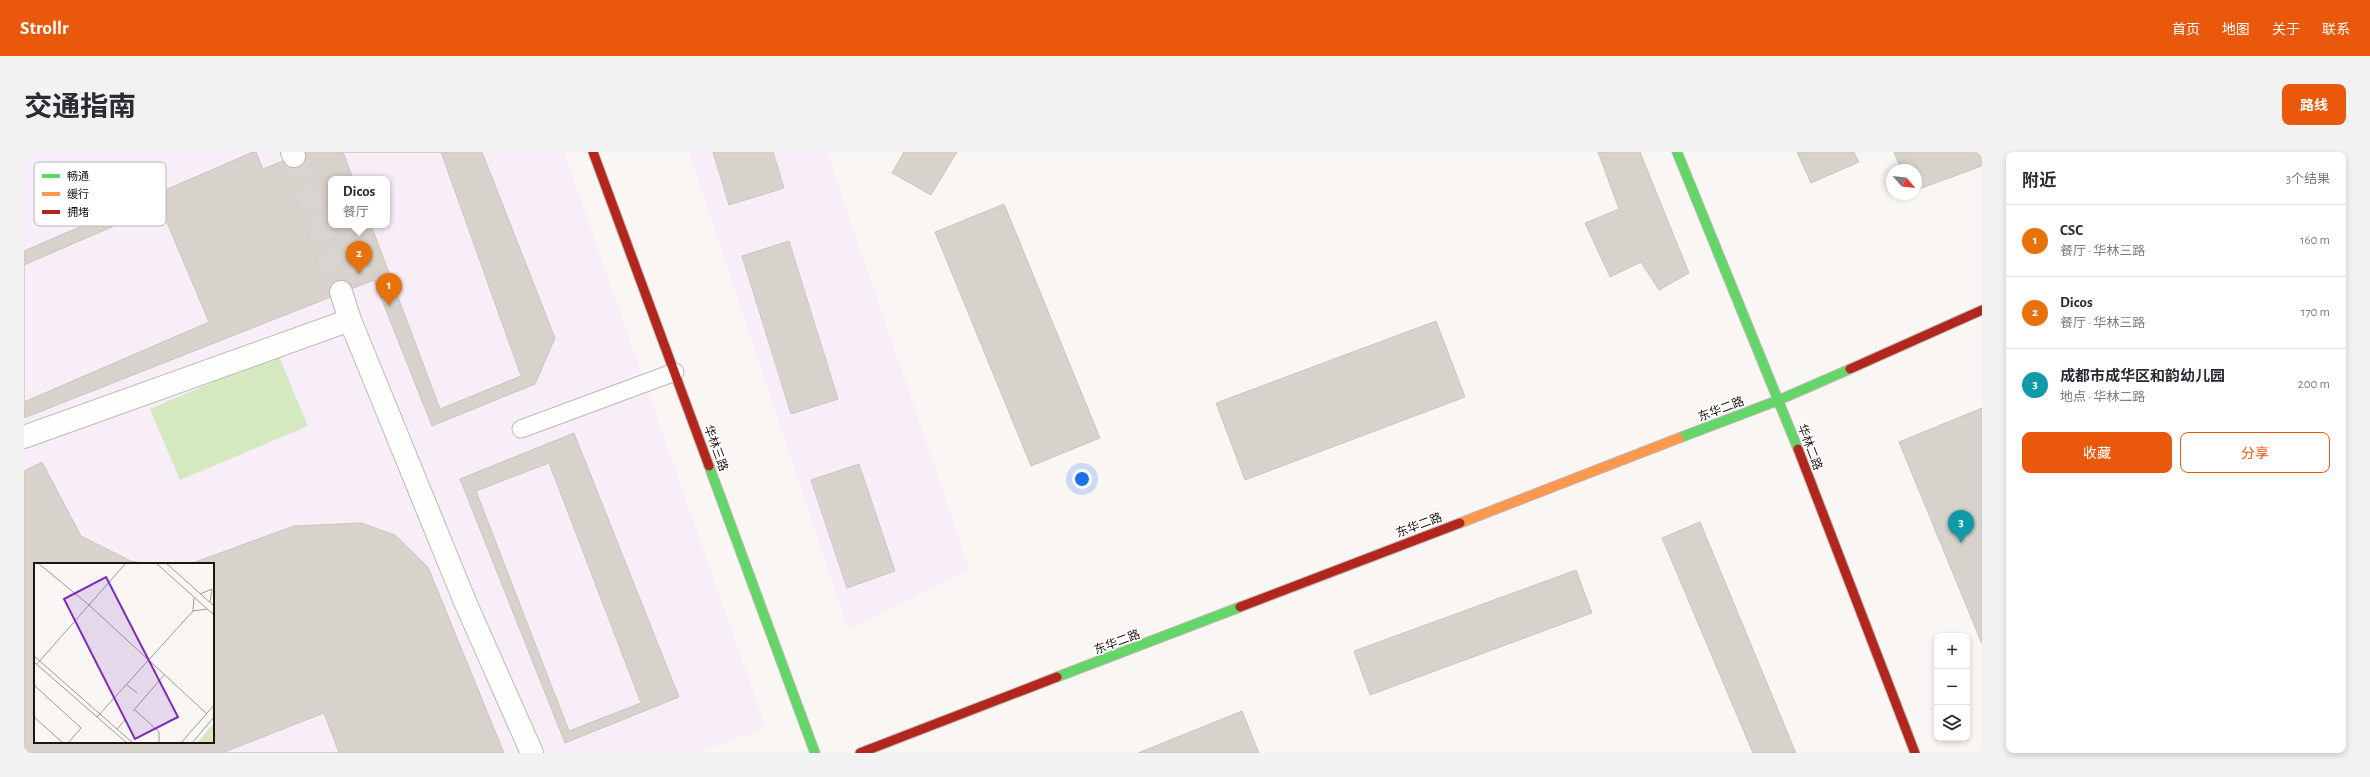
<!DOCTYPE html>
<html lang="zh">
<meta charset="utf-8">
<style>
:root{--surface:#fff;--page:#f2f2f3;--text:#2b2b33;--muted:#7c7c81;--line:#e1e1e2;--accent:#ea580c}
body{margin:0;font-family:"Alegreya Sans","Noto Sans SC",sans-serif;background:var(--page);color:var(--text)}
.controls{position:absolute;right:12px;bottom:12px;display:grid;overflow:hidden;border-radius:8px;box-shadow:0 2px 6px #0003}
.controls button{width:36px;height:36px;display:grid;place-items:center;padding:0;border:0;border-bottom:1px solid var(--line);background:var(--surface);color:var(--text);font:20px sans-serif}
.compass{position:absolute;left:1862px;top:12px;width:36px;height:36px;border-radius:50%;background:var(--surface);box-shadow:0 2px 6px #0003;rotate:117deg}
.you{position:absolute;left:1058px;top:327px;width:14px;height:14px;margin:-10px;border:3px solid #fff;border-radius:50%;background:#1a73e8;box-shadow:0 0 0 6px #1a73e833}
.badge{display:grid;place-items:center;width:26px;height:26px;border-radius:50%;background:var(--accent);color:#fff;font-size:13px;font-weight:700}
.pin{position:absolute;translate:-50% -33px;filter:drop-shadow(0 1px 2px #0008)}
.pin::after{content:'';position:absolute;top:21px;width:14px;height:12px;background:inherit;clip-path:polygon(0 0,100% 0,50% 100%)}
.popup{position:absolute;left:304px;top:24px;width:62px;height:52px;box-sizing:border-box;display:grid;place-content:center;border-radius:8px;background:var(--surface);filter:drop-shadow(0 1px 3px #0005);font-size:13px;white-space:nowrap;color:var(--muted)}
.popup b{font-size:15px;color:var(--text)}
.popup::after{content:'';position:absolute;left:50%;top:100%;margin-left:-8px;border:8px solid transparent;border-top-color:var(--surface)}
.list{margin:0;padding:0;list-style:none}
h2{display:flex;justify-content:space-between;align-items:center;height:52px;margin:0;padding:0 16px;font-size:17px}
h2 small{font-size:13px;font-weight:400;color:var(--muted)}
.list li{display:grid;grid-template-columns:26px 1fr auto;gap:12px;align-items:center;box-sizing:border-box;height:72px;padding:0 16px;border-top:1px solid var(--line)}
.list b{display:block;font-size:15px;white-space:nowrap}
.list p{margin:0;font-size:13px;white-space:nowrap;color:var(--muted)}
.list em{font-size:13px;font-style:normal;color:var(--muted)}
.actions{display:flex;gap:8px;padding:12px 16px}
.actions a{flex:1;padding:9px 0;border:1px solid var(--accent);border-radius:8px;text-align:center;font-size:14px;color:var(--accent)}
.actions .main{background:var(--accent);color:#fff}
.icon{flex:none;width:22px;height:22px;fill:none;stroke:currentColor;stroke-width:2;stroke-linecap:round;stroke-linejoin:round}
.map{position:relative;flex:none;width:1958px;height:601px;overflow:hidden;border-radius:8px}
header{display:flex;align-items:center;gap:24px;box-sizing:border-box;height:56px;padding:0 20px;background:var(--accent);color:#fff}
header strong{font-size:19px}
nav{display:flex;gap:22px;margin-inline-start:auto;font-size:14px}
.intro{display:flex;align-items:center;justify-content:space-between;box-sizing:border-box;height:96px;padding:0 24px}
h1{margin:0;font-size:28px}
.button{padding:10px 18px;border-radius:8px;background:var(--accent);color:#fff;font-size:14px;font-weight:700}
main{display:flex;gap:24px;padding:0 24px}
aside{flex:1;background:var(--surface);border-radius:8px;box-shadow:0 2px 6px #0003}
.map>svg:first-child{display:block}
.commercial{fill:#f7eef8;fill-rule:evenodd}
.green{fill:#d5e9c0}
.building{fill:#d8d2cc;stroke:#cbc6c0;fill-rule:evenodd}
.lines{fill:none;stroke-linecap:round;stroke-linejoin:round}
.street-tunnel{stroke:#d8d4d1;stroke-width:22;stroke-dasharray:22 11;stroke-linecap:butt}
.lane-casing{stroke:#bfb8b4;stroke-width:19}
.street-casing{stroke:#bfb8b4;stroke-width:24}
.fast-casing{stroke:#bfb8b4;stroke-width:11}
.slow-casing{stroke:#bfb8b4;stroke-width:11}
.jam-casing{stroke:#bfb8b4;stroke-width:11}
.lane{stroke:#fefefd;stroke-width:17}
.street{stroke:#fefefd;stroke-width:22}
.fast{stroke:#63d668;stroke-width:9}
.slow{stroke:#ff974d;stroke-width:9}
.jam{stroke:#b3261e;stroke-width:9}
.labels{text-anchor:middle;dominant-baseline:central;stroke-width:3.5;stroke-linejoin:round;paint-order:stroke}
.street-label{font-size:12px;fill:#1f130d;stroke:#fff}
.inset-road{fill:none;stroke:#a29b98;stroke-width:1}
.view{fill:#7b2cbf;fill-opacity:0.15;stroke:#7b2cbf;stroke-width:2}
.inset-edge{fill:none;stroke:#1f130d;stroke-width:2}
.key{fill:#fff;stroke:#bcb8b6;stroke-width:1}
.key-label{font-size:11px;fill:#1f130d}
</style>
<header>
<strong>Strollr</strong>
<nav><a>首页</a><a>地图</a><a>关于</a><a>联系</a></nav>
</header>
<div class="intro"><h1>交通指南</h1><a class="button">路线</a></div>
<main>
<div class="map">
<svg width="1958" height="601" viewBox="0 0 1958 601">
<rect width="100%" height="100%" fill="#f9f6f4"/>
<path class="commercial" d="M2,0h538l202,576 -70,25h-672v-600zM307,27h56v46h-56zM11,412h178v178h-178z
M665,0h138l143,418 -122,60z"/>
<path class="green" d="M254,202l30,72 -128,54 -30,-71z"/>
<path class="building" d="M229,0h3l7,17 42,-17h177l73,186 -20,46 -103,42 -58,-146 -350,138v-167zM307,27h56v46h-56z
M319,0h98l80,224 -81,33 -69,-184h16v-46h-34z
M689,0h60l11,36 -55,17z
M880,0h53l-26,43 -39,-22z
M1574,0h42l49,121 -30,17 -18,-28 -31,15 -25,-54 34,-14z
M1773,0h57l5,10 -48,21z
M1870,0h88v14l-66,24v-20h-15z
M980,52l96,234 -69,28 -96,-234z
M136,54l49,116 -185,80v-137z
M765,89l49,158 -47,15 -49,-158z
M1412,169l29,76 -220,83 -29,-77z
M1958,256v236l-83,-202z
M550,281l105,264 -114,46 -105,-264z
M18,310l39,74 50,25 17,3h-113v178h178v-178h-23l104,-38 67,-3 34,12 33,32 76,186h-480v-282z
M525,311l92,240 -72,28 -93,-240z
M835,312l36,107 -48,17 -36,-108z
M1676,370l96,231h-43l-91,-215z
M1552,418l16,43 -222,82 -16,-44z
M1218,559l17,42h-121z
M300,561l15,40h-117z"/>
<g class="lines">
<path class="street-tunnel" d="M270,4l47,136"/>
<g class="lane-casing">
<path id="lane" d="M497,277l154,-57"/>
</g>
<g class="street-casing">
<path id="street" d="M268,0l2,4
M317,140l9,28 116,284 66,149
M0,285l326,-117"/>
</g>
<g class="fast-casing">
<path id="fast" d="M1653,0l121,297
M1655,286l100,-38 71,-31
M685,314l106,287
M1033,525l183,-70"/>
</g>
<g class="slow-casing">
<path id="slow" d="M1436,371l219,-85"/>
</g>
<g class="jam-casing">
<path id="jam" d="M569,0l116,314
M1826,217l132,-59
M1774,297l117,304
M1216,455l220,-84
M836,601l197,-76"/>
</g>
<use href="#lane" class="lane"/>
<use href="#street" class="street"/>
<use href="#fast" class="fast"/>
<use href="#slow" class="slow"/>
<use href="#jam" class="jam"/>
</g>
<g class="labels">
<g class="street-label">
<text transform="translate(1697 257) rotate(-21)">东华二路</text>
<text transform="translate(1786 295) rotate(69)">华林二路</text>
<text transform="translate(692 296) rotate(70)">华林三路</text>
<text transform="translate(1395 373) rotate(-21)">东华二路</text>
<text transform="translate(1093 490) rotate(-21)">东华二路</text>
</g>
</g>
<g transform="translate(10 411)">
<rect width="180" height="180" fill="#f9f6f4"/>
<path d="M180,160v20h-17z" fill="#d5e9c0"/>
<path class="inset-road" d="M4,0l51,42 118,109M122,0l58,52M132,0l48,43M166,31l12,-5 -2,13M160,35l-1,13 14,-2M0,93l99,87M0,99l93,81M3,101l89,-101M0,122l47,43 -13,15M93,122l10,8M101,147l24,22v11M99,148l32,-37M0,154l29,26M63,154l96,-106M83,166l8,-9M147,180l33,-38M158,180l22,-26"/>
<path class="view" d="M72,14l72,140 -43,22 -71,-140z"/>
<rect width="180" height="180" class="inset-edge"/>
</g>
<rect x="10" y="10" width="132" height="64" rx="6" class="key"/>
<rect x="18" y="22" width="18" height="4" fill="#63d668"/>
<rect x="18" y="40" width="18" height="4" fill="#ff974d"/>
<rect x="18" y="58" width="18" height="4" fill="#b3261e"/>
<g class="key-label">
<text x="43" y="28">畅通</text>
<text x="43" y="46">缓行</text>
<text x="43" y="64">拥堵</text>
</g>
</svg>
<div class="controls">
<button>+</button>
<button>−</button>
<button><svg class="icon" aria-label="layers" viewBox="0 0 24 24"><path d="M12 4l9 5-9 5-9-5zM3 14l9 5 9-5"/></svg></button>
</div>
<svg class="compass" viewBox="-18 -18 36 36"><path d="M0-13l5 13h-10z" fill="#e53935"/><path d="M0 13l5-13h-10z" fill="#7c7c81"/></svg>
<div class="you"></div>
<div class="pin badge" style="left:365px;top:154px;background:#e8710a">1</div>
<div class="pin badge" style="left:335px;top:122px;background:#e8710a">2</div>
<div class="popup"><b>Dicos</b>餐厅</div>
<div class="pin badge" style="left:1937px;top:391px;background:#0f9aa8">3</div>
</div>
<aside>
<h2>附近<small>3个结果</small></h2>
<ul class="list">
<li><span class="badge" style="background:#e8710a">1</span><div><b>CSC</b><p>餐厅 · 华林三路</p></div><em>160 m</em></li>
<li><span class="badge" style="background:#e8710a">2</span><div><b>Dicos</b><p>餐厅 · 华林三路</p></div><em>170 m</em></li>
<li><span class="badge" style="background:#0f9aa8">3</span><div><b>成都市成华区和韵幼儿园</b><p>地点 · 华林二路</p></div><em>200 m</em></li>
</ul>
<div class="actions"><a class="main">收藏</a><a>分享</a></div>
</aside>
</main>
